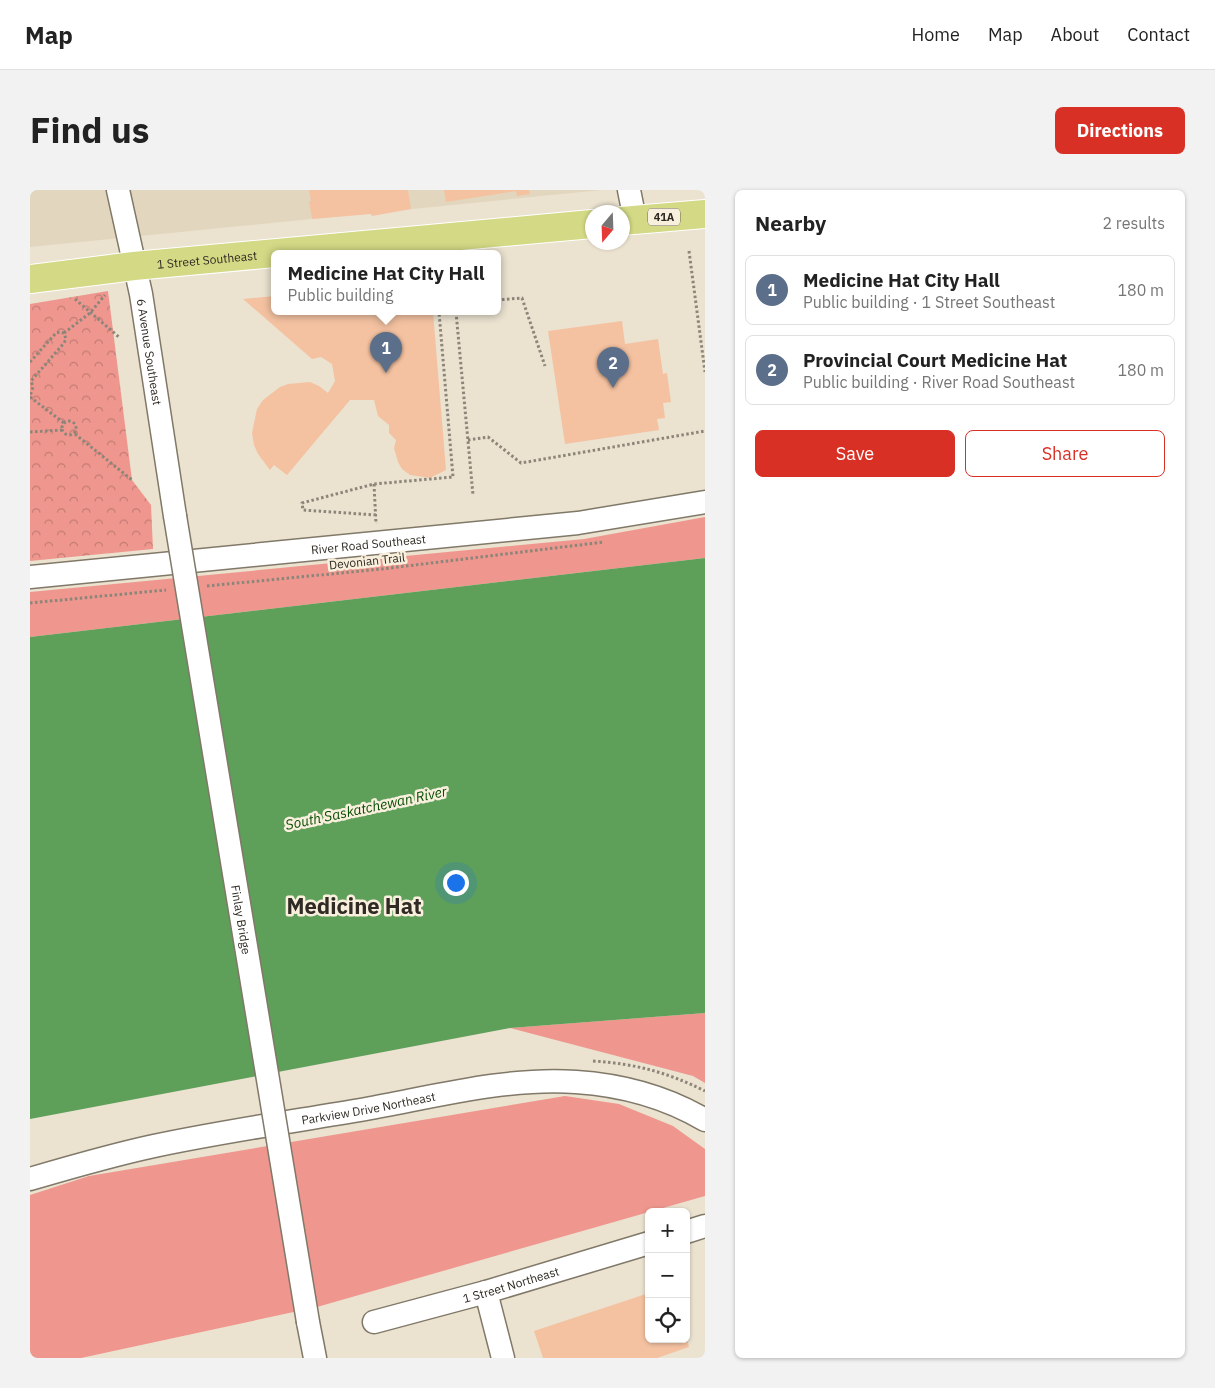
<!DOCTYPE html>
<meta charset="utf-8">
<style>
:root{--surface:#fff;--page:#f2f2f2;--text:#222;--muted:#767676;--line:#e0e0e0;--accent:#d93025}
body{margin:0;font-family:"IBM Plex Sans",sans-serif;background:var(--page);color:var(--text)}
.controls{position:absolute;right:15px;bottom:15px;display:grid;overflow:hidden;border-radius:8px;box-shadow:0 1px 4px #0004}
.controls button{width:45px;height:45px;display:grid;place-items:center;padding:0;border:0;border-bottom:1px solid var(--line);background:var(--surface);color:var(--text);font:25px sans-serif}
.compass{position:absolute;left:555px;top:15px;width:45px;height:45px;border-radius:50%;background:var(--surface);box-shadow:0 1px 4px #0004;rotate:199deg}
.you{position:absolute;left:425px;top:692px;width:18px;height:18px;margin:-12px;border:4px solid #fff;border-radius:50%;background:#1a73e8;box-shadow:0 0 0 8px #1a73e833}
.badge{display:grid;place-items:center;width:32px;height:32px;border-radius:50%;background:var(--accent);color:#fff;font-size:16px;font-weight:700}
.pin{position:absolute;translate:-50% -41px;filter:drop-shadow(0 1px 2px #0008)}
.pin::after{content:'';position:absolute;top:26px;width:18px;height:15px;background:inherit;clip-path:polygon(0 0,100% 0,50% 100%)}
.popup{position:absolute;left:241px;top:60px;width:230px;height:65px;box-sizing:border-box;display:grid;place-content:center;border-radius:8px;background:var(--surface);filter:drop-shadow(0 1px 4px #0005);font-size:16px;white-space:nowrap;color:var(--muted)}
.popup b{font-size:19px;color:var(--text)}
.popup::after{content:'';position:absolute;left:50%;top:100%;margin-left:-10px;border:10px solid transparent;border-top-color:var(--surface)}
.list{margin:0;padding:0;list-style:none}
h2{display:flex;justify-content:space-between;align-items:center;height:65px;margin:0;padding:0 20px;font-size:21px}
h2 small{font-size:16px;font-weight:400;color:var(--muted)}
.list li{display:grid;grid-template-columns:32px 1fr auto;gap:15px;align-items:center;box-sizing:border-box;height:70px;margin:0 10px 10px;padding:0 10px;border:1px solid var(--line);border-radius:8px}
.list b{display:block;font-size:19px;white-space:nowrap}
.list p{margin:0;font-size:16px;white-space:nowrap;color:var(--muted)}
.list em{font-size:16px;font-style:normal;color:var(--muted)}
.actions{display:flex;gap:10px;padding:15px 20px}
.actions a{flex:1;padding:11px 0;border:1px solid var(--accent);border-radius:8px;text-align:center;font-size:18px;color:var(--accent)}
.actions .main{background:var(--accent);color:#fff}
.icon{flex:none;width:28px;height:28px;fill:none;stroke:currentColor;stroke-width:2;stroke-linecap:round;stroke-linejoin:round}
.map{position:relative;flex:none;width:675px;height:1168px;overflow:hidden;border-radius:8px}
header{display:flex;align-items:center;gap:30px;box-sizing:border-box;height:70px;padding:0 25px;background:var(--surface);border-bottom:1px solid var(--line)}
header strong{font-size:24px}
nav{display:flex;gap:28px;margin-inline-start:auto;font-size:18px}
.intro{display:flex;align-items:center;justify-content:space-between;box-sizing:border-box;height:120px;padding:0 30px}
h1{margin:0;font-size:35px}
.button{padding:12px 22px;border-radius:8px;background:var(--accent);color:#fff;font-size:18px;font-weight:700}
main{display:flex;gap:30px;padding:0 30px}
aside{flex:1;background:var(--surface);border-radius:8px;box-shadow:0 1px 4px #0004}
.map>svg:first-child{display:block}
.built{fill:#e2d6be}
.grass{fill:#ef978e}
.park{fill:url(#park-crowns)}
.water{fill:#5e9f59}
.building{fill:#f4c2a1}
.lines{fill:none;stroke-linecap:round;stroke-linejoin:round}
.minor-casing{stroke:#807868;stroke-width:25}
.major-casing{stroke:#fff;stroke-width:30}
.path{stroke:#8c8579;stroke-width:3;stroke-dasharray:2.5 2.5;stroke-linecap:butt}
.minor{stroke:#fff;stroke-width:22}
.major{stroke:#d3d985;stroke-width:28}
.minor-bridge-casing{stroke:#807868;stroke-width:25;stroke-linecap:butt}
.minor-bridge{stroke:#fff;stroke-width:22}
.labels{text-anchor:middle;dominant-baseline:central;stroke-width:5;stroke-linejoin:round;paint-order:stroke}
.shield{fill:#f9efdd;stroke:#6c665c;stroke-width:1}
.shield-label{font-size:11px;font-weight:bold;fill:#2f2b24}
.street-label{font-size:12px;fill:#2f2b24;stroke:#f9efdd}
.water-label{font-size:14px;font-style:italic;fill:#064e04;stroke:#f9efdd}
.town-label{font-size:22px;font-weight:bold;fill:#2f2b24;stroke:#f9efdd}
</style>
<header>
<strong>Map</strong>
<nav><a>Home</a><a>Map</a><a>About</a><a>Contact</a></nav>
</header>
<div class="intro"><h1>Find us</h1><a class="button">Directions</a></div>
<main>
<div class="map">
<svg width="675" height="1168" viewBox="0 0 675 1168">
<defs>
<pattern id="park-crowns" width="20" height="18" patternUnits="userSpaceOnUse" patternTransform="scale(1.25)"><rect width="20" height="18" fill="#ef978e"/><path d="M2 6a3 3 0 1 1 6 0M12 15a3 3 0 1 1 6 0" fill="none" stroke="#c27b74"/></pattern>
</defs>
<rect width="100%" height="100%" fill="#ebe2d0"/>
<path class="built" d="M0,0h572l-572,57z"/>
<path class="grass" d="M675,327v41l-675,79v-45l554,-53z
M675,823v70l-12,-7 -183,-48z
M535,906l54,8 54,22 32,23v47l-388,111 -236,51h-51v-163l59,-19z"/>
<path class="park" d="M78,101l24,189 19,25 2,44 -123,12v-257z"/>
<path class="water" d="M675,368v455l-195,15 -480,91v-482z"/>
<path class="building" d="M279,0h99l3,19 -39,7 -1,-2 -59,5 -3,-18h2z
M414,0h85l1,4 -13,2 -1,-5 -70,11z
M245,106v16h158l13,158 -16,8 -20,-3 -8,-6 -4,-7 -4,-14 2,-8 -7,-7v-8l-11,-9 -4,-16h-24l-63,75 -13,-10 -4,5 -12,-16 -4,-9 -2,-12 5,-24 6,-9 17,-13 8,-3 22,-2 9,4 9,7 7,-12 -3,-17 -11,-7 -9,2 -69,-60z
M592,131l3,23 33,-5 5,35 4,-1 4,29 -8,1 2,15 -8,1 2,11 -94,14 -17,-113z
M619,1103v46h38l2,8 -32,11h-114l-9,-27z"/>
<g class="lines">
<g class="minor-casing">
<g id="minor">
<path id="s1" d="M88,0l23,104 34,222"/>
<path d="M599,0l6,30"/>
<path id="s2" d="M0,387l548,-54 127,-21"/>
<path id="s3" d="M0,989c41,-12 82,-24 124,-33 70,-15 142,-25 212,-37 67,-12 142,-32 210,-27 46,3 90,15 129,38"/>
<path d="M656,1042l19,-6"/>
<path d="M456,1102l17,66"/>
<path d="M278,1132l7,36"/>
<path id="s4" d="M344,1132l112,-30 163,-49"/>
</g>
</g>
<g class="major-casing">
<g id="major">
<path d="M592,31l83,-7"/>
<path id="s5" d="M0,89l104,-13 458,-42"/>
</g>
</g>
<path class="path" d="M659,61l16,121
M45,109l45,39
M467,110l25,-2 23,68
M426,122l17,183
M34,143l26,-20 15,-18
M0,172l26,-29 4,-1 4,1 2,6 -2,4 -33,38 2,6 -3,9
M0,207l34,26
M32 238a7 7 0 1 1 14 0a7 7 0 1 1-14 0Z
M0,242l32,-2
M45,244l57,46
M438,250l20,-3 33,26 184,-32
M344,294l2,40
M346,325l-73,-5 -1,-7 72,-19 79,-7 -14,-165
M177,396l175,-17 222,-27
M0,413l136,-13
M563,871c44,3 73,11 112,30"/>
<use href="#minor" class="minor"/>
<use href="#major" class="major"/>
<g class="minor-bridge-casing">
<g id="minor-bridge">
<path id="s6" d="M145,326l133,806"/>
</g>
</g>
<use href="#minor-bridge" class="minor-bridge"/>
</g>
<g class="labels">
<rect class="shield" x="618" y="18.5" width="32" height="17" rx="4"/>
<g class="shield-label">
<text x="634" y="27">41A</text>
</g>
<g class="street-label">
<text stroke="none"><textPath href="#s5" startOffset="178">1 Street Southeast</textPath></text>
<text stroke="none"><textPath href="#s1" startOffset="165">6 Avenue Southeast</textPath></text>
<text stroke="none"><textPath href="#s2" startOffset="340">River Road Southeast</textPath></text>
<text transform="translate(337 371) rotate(-6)">Devonian Trail</text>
<text stroke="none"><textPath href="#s6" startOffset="409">Finlay Bridge</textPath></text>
<text stroke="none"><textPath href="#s3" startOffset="346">Parkview Drive Northeast</textPath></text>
<text stroke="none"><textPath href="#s4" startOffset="142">1 Street Northeast</textPath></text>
</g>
<g class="water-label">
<text transform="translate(336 618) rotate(-12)">South Saskatchewan River</text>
</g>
<g class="town-label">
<text x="324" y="715">Medicine Hat</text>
</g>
</g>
</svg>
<div class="controls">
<button>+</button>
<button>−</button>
<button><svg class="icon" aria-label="locate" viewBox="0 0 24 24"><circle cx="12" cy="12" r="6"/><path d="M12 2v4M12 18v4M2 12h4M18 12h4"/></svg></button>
</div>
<svg class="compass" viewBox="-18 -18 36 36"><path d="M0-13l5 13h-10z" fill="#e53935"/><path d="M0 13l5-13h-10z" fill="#767676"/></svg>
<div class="you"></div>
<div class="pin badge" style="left:356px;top:183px;background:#5c6f8a">1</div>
<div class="popup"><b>Medicine Hat City Hall</b>Public building</div>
<div class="pin badge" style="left:583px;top:198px;background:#5c6f8a">2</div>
</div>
<aside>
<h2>Nearby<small>2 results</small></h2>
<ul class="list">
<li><span class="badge" style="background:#5c6f8a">1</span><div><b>Medicine Hat City Hall</b><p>Public building · 1 Street Southeast</p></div><em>180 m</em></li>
<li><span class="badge" style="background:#5c6f8a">2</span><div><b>Provincial Court Medicine Hat</b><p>Public building · River Road Southeast</p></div><em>180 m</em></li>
</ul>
<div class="actions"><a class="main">Save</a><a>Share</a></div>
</aside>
</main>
